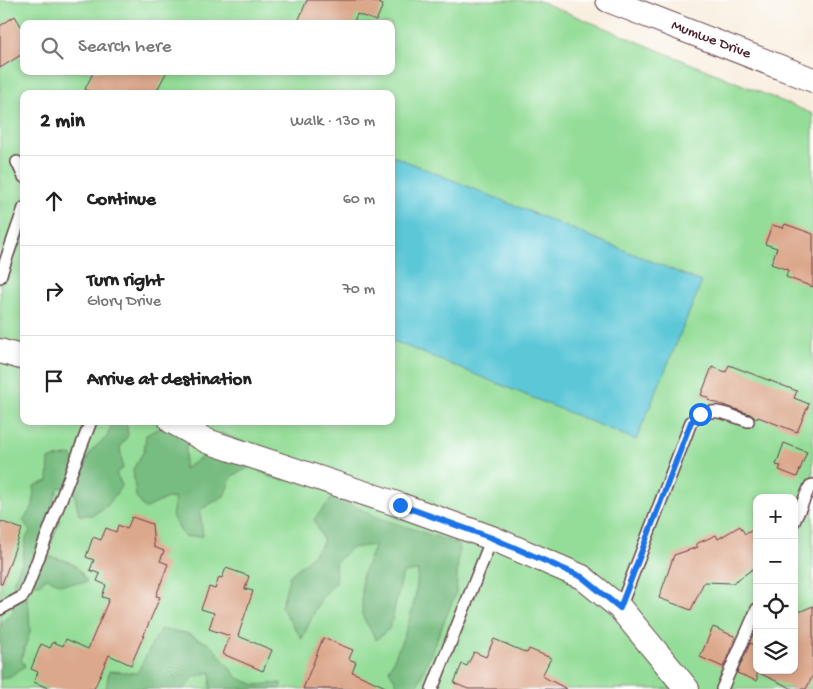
<!DOCTYPE html>
<meta charset="utf-8">
<style>
:root{--surface:#fff;--page:#f2f2f2;--text:#222;--muted:#767676;--line:#e0e0e0}
body{margin:0;font-family:"Gochi Hand",sans-serif;background:var(--page);color:var(--text)}
.controls{position:absolute;right:15px;bottom:15px;display:grid;overflow:hidden;border-radius:10px;box-shadow:0 2px 8px #0003}
.controls button{width:45px;height:45px;display:grid;place-items:center;padding:0;border:0;border-bottom:1px solid var(--line);background:var(--surface);color:var(--text);font:25px sans-serif}
.stop{position:absolute;width:15px;height:15px;margin:-11px;border:4px solid #1a73e8;border-radius:50%;background:#fff}
.stop.end{background:#1a73e8;border-color:#fff;box-shadow:0 1px 5px #0008}
.list{margin:0;padding:0;list-style:none}
h2{display:flex;justify-content:space-between;align-items:center;height:65px;margin:0;padding:0 20px;font-size:21px}
h2 small{font-size:16px;font-weight:400;color:var(--muted)}
.list li{display:grid;grid-template-columns:32px 1fr auto;gap:15px;align-items:center;box-sizing:border-box;height:90px;padding:0 20px;border-top:1px solid var(--line)}
.list b{display:block;font-size:19px;white-space:nowrap}
.list p{margin:0;font-size:16px;white-space:nowrap;color:var(--muted)}
.list em{font-size:16px;font-style:normal;color:var(--muted)}
.icon{flex:none;width:28px;height:28px;fill:none;stroke:currentColor;stroke-width:2;stroke-linecap:round;stroke-linejoin:round}
.map{position:relative;flex:none;width:813px;height:689px;overflow:hidden}
.search{position:absolute;background:var(--surface);box-shadow:0 2px 8px #0003;left:20px;top:20px;width:375px;height:55px;display:flex;align-items:center;gap:12px;box-sizing:border-box;padding:0 18px;border-radius:10px;color:var(--muted);font-size:19px}
.panel{position:absolute;background:var(--surface);box-shadow:0 2px 8px #0003;left:20px;top:90px;width:375px;height:335px;border-radius:10px}
.map>svg:first-child{display:block}
.green{fill:#94dd98;stroke:#6f7e62;fill-rule:evenodd}
.forest{fill:#77bc80;stroke:#606e56}
.water{fill:#5cc7d7;stroke:#537381}
.building{fill:#dca88c}
.lines{fill:none;stroke-linecap:round;stroke-linejoin:round}
.lane-casing{stroke:#643e46;stroke-width:14}
.street-casing{stroke:#643e46;stroke-width:26}
.lane{stroke:#fff;stroke-width:11}
.street{stroke:#fff;stroke-width:24}
.route{stroke:#1a73e8;stroke-width:6}
.labels{text-anchor:middle;dominant-baseline:central;stroke-width:5;stroke-linejoin:round;paint-order:stroke}
.street-label{font-size:15px;fill:#4a1f2b;stroke:#fff}
</style>
<div class="map">
<svg width="813" height="689" viewBox="0 0 813 689">
<rect width="100%" height="100%" fill="#fff"/>
<filter id="ink" filterUnits="userSpaceOnUse"><feTurbulence type="fractalNoise" baseFrequency=".02" numOctaves="2"/><feDisplacementMap in="SourceGraphic" scale="10" xChannelSelector="R" yChannelSelector="G"/><feConvolveMatrix kernelMatrix="1 2 1 2 8 2 1 2 1" color-interpolation-filters="sRGB"/></filter>
<filter id="wash" filterUnits="userSpaceOnUse"><feTurbulence type="fractalNoise" baseFrequency=".0096" numOctaves="4" result="noise"/><feDisplacementMap in="SourceGraphic" scale="20" xChannelSelector="R" yChannelSelector="G"/><feGaussianBlur stdDeviation="1.12" result="paint"/><feColorMatrix in="noise" values="0 0 0 0 0 0 0 0 0 0 0 0 0 0 0 0 0 1.4 0 .05"/><feComposite in="paint" operator="in"/></filter>
<g filter="url(#wash)">
<rect width="100%" height="100%" fill="#f8eedf"/>
<path class="green" d="M0,0h537l276,114v575h-813zM24,24h367v47h-367zM24,94h367v327h-367zM757,498h37v172h-37z"/>
<path class="forest" d="M113,421h13l2,14 -8,12 3,21 -7,5 6,12 -14,20 -15,10h-14l-5,-24 -15,-4 -7,17 8,16 -14,36c22,4 30,6 41,26l-26,2 -14,-6 -8,6 -16,-2 6,26 1,24 -9,27 4,7 -14,10 -11,3v-49l2,-8 11,-10 1,-32 8,-18 4,-24 4,-7 -7,-11 10,-14 1,-20 14,-5 1,-22 22,-4 9,14 14,-21 13,-11z
M163,426l24,13 -3,30 20,-13 17,-23 67,27 -3,20 -15,-3 -18,-11 -20,10 -8,20 -24,14 3,26 -19,1 -12,-21 3,-17 -8,-1 -22,11 -9,-12 -3,-28 11,-18 2,-16z
M334,496l42,21 83,27 -3,49 -40,96h-16l-11,-19c16,-35 27,-60 29,-99l-15,2 -13,55 -14,12 -14,-25v-39l13,-31 -24,3 -16,15 1,20 -15,15 -19,41 -21,-32 9,-32 17,-14 17,-19 -10,-23z
M160,629l26,4 25,12 27,33 17,7 26,-2v6h-71l1,-17 -17,5 -10,12h-78l3,-18 28,2z"/>
<path class="water" d="M391,155l311,127 -66,158 -245,-100z"/>
<g id="blocks">
<path class="building" d="M307,0h64l12,5 -7,16 -19,-7 -4,10h-56z
M15,16l9,15v22l-24,15v-42z
M94,71h73l-12,23h-60l-10,-5z
M785,224l28,10v53l-27,-10 2,-7 -17,-6 6,-16 -12,-4 7,-19 11,3z
M729,365l68,26 -3,7 15,6 -12,28 -39,-15 -1,2 -7,-5 -42,-14 1,-2 -8,-3 11,-28 14,5z
M784,443l23,9 -10,25 -18,-7 2,-4 -5,-1z
M132,517l20,7 2,23 10,4 -4,10 8,3 -12,32 4,1 -29,68 -22,-10 -15,34h-44l-16,-7 4,-10 -7,-3 10,-25 9,4 3,-6 10,4 3,-7 22,10 21,-50 -7,-2 4,-12 -9,-4 3,-7 -10,-4 4,-10 -8,-3 7,-20 8,3 5,-12 10,4 2,-7 9,4z
M0,521l22,8 -20,55h-2z
M740,526l5,8 12,-6v38l-24,17 -29,-1 -13,28 -32,-12 15,-43 24,-8 -2,-3 20,-9 2,4z
M226,568l23,8 -4,13 8,2 -15,45 34,14 -9,21 -40,-17 7,-18 -21,-7 5,-16 -13,-4 8,-22 6,2 4,-12 3,1z
M813,606v69l-7,14h-13l-36,-17v9l-20,-8 13,-30 7,3v24h37v-56z
M713,627l23,10 -13,30 -23,-10z
M323,638l30,12 -4,9 7,3 -4,10 38,17h-87z
M494,639l33,14 2,-4 22,9 -9,18 25,13h-99l-14,-6 8,-19 5,2 7,-14 12,5z"/>
</g>
</g>
<g filter="url(#ink)">
<use href="#blocks" fill-opacity="0" stroke="#643e46" stroke-width="1"/>
<g class="lines">
<g class="lane-casing">
<path id="lane" d="M17,162l7,15
M0,277l24,-69
M794,522l16,-36 3,-1
M620,608l71,-186c20,-18 34,-8 57,-1
M0,609l22,-12 3,-4 66,-172
M432,689l60,-151
M722,689l35,-80"/>
</g>
<g class="street-casing">
<path id="street" d="M608,0l205,80
M0,351l24,7
M171,421l36,20 193,64 92,33 90,39 38,31 67,81"/>
</g>
<use href="#lane" class="lane"/>
<use href="#street" class="street"/>
</g>
</g>
<g class="lines" filter="url(#ink)">
<path class="route" d="M400,505l92,33 90,39 38,31 71,-186 9,-8"/>
</g>
<g class="labels">
<g class="street-label">
<text transform="translate(711 40) rotate(21)">Mumwe Drive</text>
</g>
</g>
</svg>
<div class="controls">
<button>+</button>
<button>−</button>
<button><svg class="icon" aria-label="locate" viewBox="0 0 24 24"><circle cx="12" cy="12" r="6"/><path d="M12 2v4M12 18v4M2 12h4M18 12h4"/></svg></button>
<button><svg class="icon" aria-label="layers" viewBox="0 0 24 24"><path d="M12 4l9 5-9 5-9-5zM3 14l9 5 9-5"/></svg></button>
</div>
<div class="stop" style="left:700px;top:414px"></div>
<div class="stop end" style="left:400px;top:505px"></div>
<div class="search"><svg class="icon" aria-label="search" viewBox="0 0 24 24"><circle cx="10" cy="10" r="6"/><path d="M15 15l6 6"/></svg>Search here</div>
<section class="panel">
<h2>2 min<small>Walk · 130 m</small></h2>
<ul class="list">
<li><svg class="icon" aria-label="ahead" viewBox="0 0 24 24"><path d="M12 20V5M6 11l6-6 6 6"/></svg><div><b>Continue</b></div><em>60 m</em></li>
<li><svg class="icon" aria-label="right" viewBox="0 0 24 24"><path d="M7 20v-9h11M14 6l5 5-5 5"/></svg><div><b>Turn right</b><p>Glory Drive</p></div><em>70 m</em></li>
<li><svg class="icon" aria-label="arrive" viewBox="0 0 24 24"><path d="M6 21V4h12l-3 4 3 4H6"/></svg><div><b>Arrive at destination</b></div></li>
</ul>
</section>
</div>
